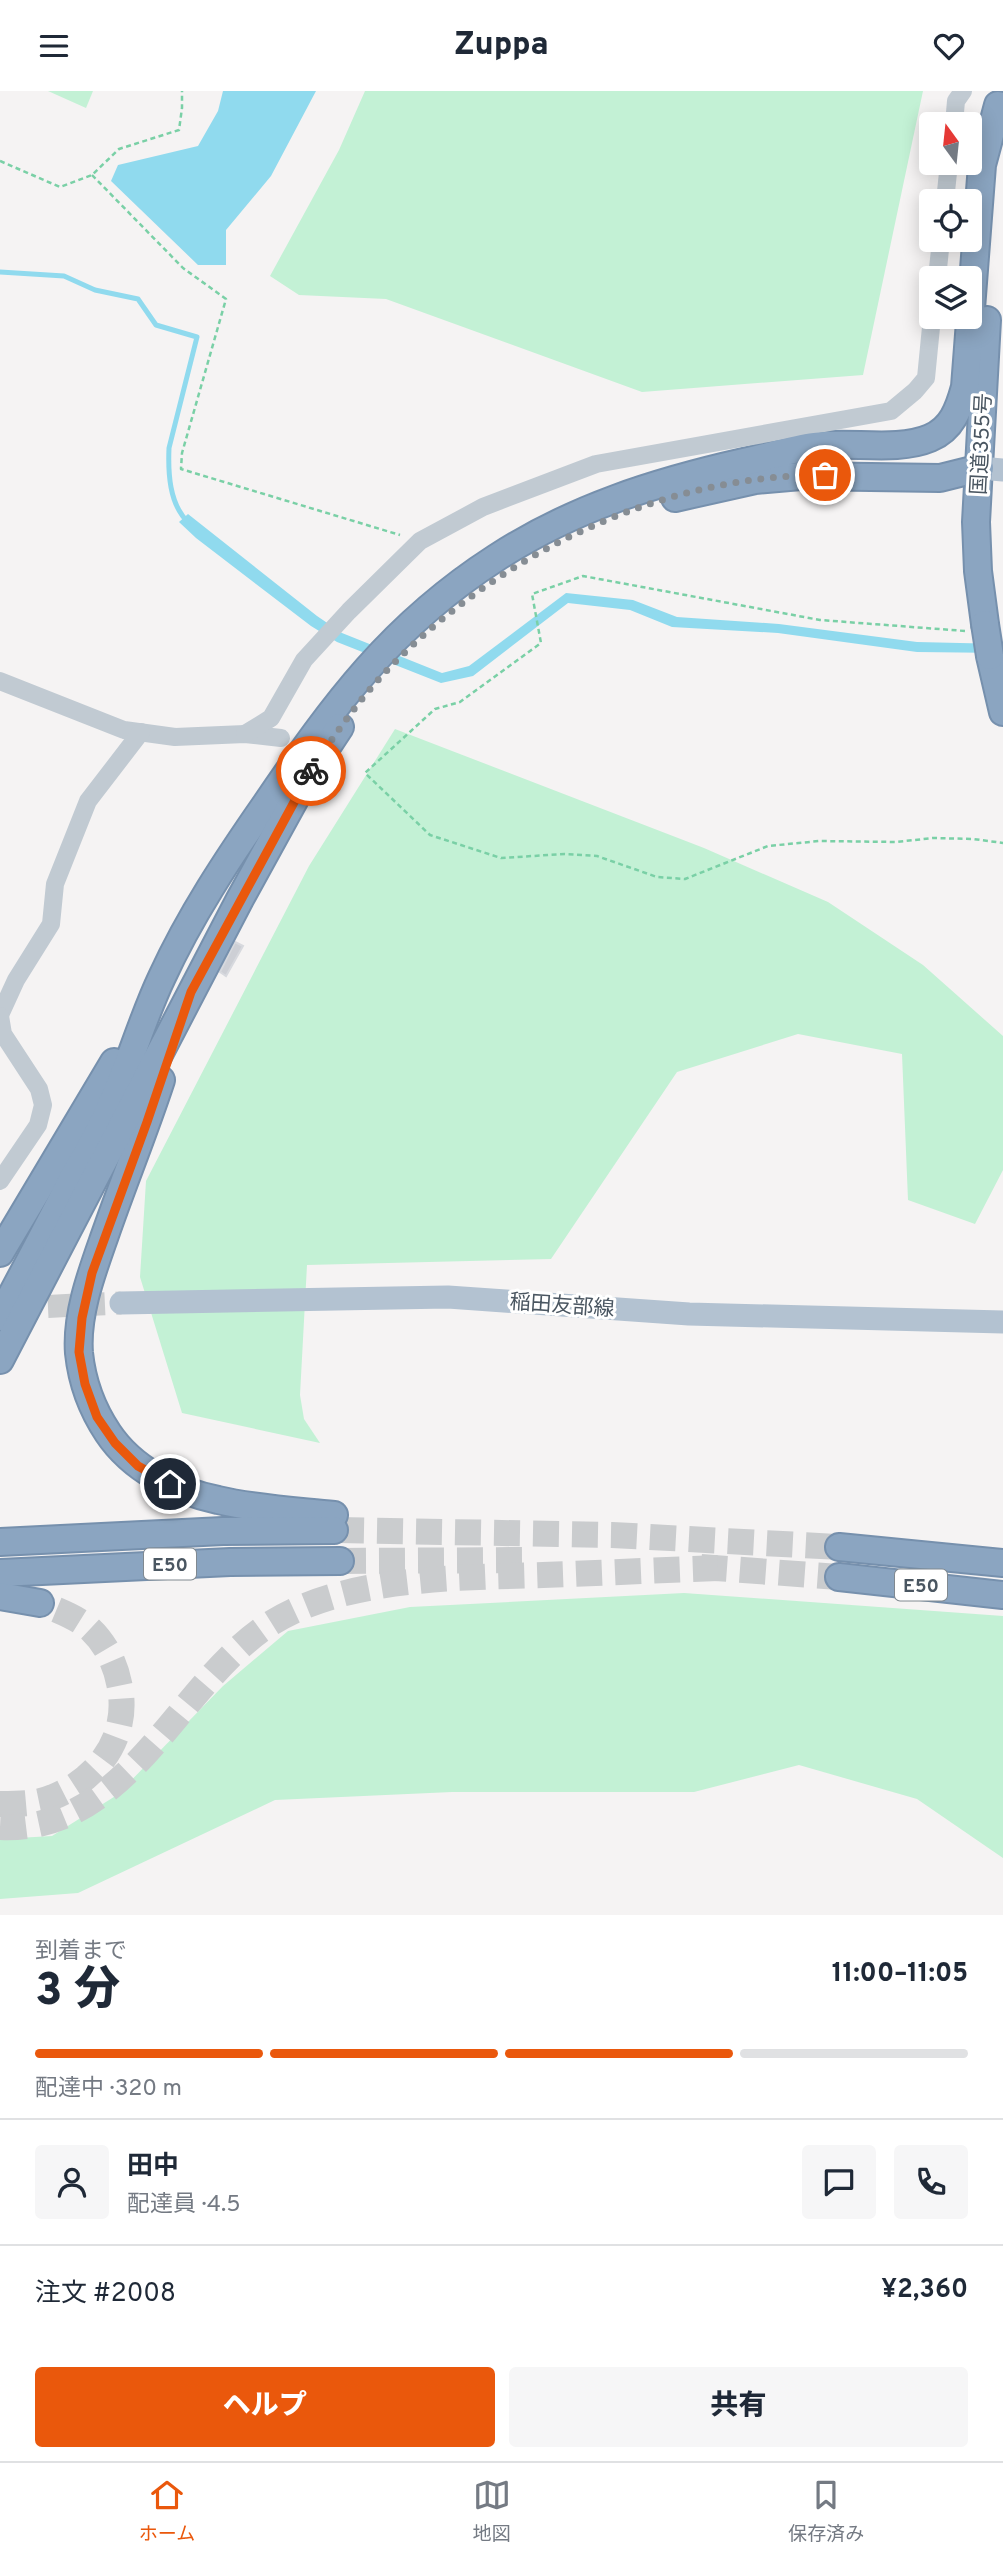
<!DOCTYPE html>
<html lang="ja">
<head>
<meta charset="utf-8">
<style>
  :root { --surface:#fff; --page:#f6f6f7; --text:#1f2937; --muted:#747a83; --line:#e0e1e3; --accent:#ea580c }
  body { margin:0; font-family:Overpass,"Noto Sans JP",sans-serif; background:var(--page); color:var(--text); height:100vh; display:flex; flex-direction:column; font-size:26px; white-space:nowrap }
  * { box-sizing:border-box; margin:0 }
  p { font-size:23px; color:var(--muted) }
  .icon { flex:none; width:38px; height:38px; fill:none; stroke:currentColor; stroke-width:2; stroke-linecap:round; stroke-linejoin:round }
  .map { position:relative; height:1824px; overflow:hidden }
  .side { display:flex; flex-direction:column; background:var(--surface); flex:1 }
  .side>* { flex:none }
  .needle { width:46px; rotate:345deg }
  .fabs { position:absolute; left:919px; top:21px; display:grid; gap:14px }
  .fabs a { display:grid; place-items:center; width:63px; height:63px; border-radius:7px; background:var(--surface); box-shadow:0 4px 18px #0003; font-size:35px }
  .pin { position:absolute; display:grid; place-items:center; width:60px; height:60px; color:#fff; margin:-30px; border:4px solid #fff; border-radius:50%; box-shadow:0 2px 7px #0007 }
  .courier { position:absolute; display:grid; place-items:center; width:70px; height:70px; margin:-35px; border:5px solid #ea580c; border-radius:50%; background:#fff; color:#222; box-shadow:0 2px 9px #0007 }
  .headline em { font-style:normal; font-weight:800 }
  .headline div { display:flex; flex-direction:column-reverse }
  .headline { display:flex; align-items:center; justify-content:space-between; height:119px; padding:0 35px }
  h1 { font-size:46px; font-weight:800; line-height:52px }
  .bar { display:grid; grid-template-columns:repeat(4,1fr); gap:10px 7px; align-content:center; height:84px; padding:0 35px }
  .bar i { height:9px; border-radius:5px; background:var(--line) }
  .bar .active { background:var(--accent) }
  .bar p { grid-column:span 4 }
  .line { display:flex; align-items:center; gap:18px; padding:0 35px; border-top:2px solid var(--line) }
  .line div { flex:1 }
  .round { display:grid; place-items:center; flex:none; width:74px; height:74px; border-radius:7px; background:var(--page) }
  .cta { display:flex; gap:14px; margin-top:auto; padding:14px 35px }
  .cta a { flex:1; height:80px; border-radius:7px; background:var(--accent); color:#fff; font-size:28px; font-weight:800; line-height:80px; text-align:center }
  .cta a+a { background:var(--page); color:var(--text) }
  header { display:flex; justify-content:space-between; align-items:center; height:91px; padding:0 35px; background:var(--surface); font-size:32px; font-weight:800 }
  .menu { display:flex; justify-content:space-around; align-items:center; height:98px; border-top:2px solid var(--line); background:var(--surface); font-size:19px; color:var(--muted) }
  .menu a { display:grid; justify-items:center; gap:4px }
  .menu .active { color:var(--accent) }
  .map>svg:first-child { display:block }
</style>
</head>
<body>
<header><svg class="icon" aria-label="menu" viewBox="0 0 24 24"><path d="M4 6h16M4 12h16M4 18h16"/></svg>Zuppa<svg class="icon" aria-label="heart" viewBox="0 0 24 24"><path d="M12 20l-8-8c-3-5 5-10 8-4 3-6 11-1 8 4z"/></svg></header>
<div class="map">
<svg width="1003" height="1824" viewBox="0 0 1003 1824">
  <rect width="100%" height="100%" fill="#f5f3f3"/>
  <g fill="#c3f1d5">
    <path d="M48 0H93L86 17Z"/>
    <path d="M365 0H923L863 284 642 301 386 208 299 204 270 185 339 59Z"/>
    <path d="M395 638 704 757 828 811 923 874 1003 945V1079L975 1133 908 1109 902 963 798 943 677 981 551 1168 307 1174 300 1304 304 1328 320 1352 182 1322 140 1186 146 1090 309 775Z"/>
    <path d="M684 1502 1003 1525V1767L917 1708 799 1674 694 1701H452L275 1709 78 1802 0 1808V1748L52 1745 117 1704 223 1595 288 1540 410 1516Z"/>
  </g>
  <g fill="#90daee">
    <path d="M223 0H316L271 85 226 139V174H198L111 90 118 74 198 55 218 20Z"/>
    <path d="M188 423 317 525 342 542 442 582 469 575 566 502 633 509 677 526 779 533 917 551 1003 553V562L917 561 778 542 672 536 630 519 568 512 473 585 441 592 337 551 311 535 196 447 179 431Z"/>
  </g>
  <g fill="none" stroke-linecap="round" stroke-linejoin="round">
    <path stroke="#90daee" stroke-width="5" d="M0 181 64 185 95 199 138 208 156 234 197 246 169 357C168 381 169 413 188 431"/>
  </g>
  <path fill="#cdcfd5" stroke="#d7d9de" stroke-width="2" d="M235 851 243 855 226 885 220 881Z"/>
  <g fill="none" stroke-linecap="round" stroke-linejoin="round">
    <path stroke="#caccce" stroke-width="23" stroke-dasharray="23 11" stroke-linecap="butt" d="M14 1217 121 1212"/>
    <g stroke="#caccce" stroke-width="26" stroke-dasharray="26 13" stroke-linecap="butt">
      <path d="M338 1439 612 1444 839 1456"/>
      <path d="M340 1470 529 1469"/>
      <path d="M701 1476 839 1486"/>
      <path d="M0 1713C17 1713 37 1713 53 1706 100 1687 131 1643 119 1592 115 1571 104 1550 88 1536 74 1525 57 1519 40 1512"/>
      <path d="M0 1736C125 1742 174 1602 261 1539 336 1485 454 1487 543 1484 601 1482 659 1479 718 1477"/>
    </g>
    <g stroke="#7690ad" stroke-width="30">
      <g id="highway">
        <path d="M675 407 755 389 801 385 940 387 980 377"/>
        <path d="M985 533 978 480 976 431 987 229"/>
        <path d="M990 565 1003 621"/>
        <path d="M161 989C144 1041 123 1092 105 1144 92 1181 76 1223 79 1262 82 1291 92 1318 108 1342 132 1378 175 1400 218 1409 256 1418 296 1420 334 1424"/>
        <path d="M0 1162 114 971"/>
        <path d="M0 1226C25 1179 50 1132 74 1085 87 1062 101 1039 111 1014 130 973 142 928 162 886 190 825 227 769 266 713 334 613 392 534 496 467 573 417 656 391 744 371 768 366 791 358 815 355 851 350 897 361 930 347 952 338 959 318 965 296L982 74 998 14"/>
        <path d="M0 1269 240 808 307 686 340 636"/>
        <path d="M0 1451 223 1440 334 1439"/>
        <path d="M839 1456 1003 1472"/>
        <path d="M0 1482 230 1471 340 1470"/>
        <path d="M839 1486 1003 1504"/>
        <path d="M0 1505 40 1512"/>
      </g>
    </g>
    <g stroke="#7ad0a6" stroke-width="2.5" stroke-dasharray="5 3.5" stroke-linecap="butt">
      <path d="M0 70 60 96 92 84 119 58 179 39 182 17V0"/>
      <path d="M92 84 183 177 226 208 182 362 181 378 400 444"/>
      <path d="M965 540 820 529 583 485 532 503 541 552 460 611 435 618 365 682 430 744 501 767 565 763 597 765 657 786 685 788 768 755 819 750 896 751 933 747 973 748 1003 752"/>
    </g>
    <g stroke="#c1cad2" stroke-width="18">
      <path d="M954 33 956 10 963 0"/>
      <path d="M945 110 949 72"/>
      <path d="M937 187 941 149"/>
      <path d="M0 590 124 639 175 646 245 643 281 647"/>
      <path d="M245 643 271 627 304 569 349 520 420 450 483 416 596 373 891 320 915 300 926 287 932 226"/>
      <path d="M0 924 16 889 51 833 55 793 88 710 141 641"/>
      <path d="M0 925 3 943 39 998 43 1014 38 1034 0 1090"/>
    </g>
    <g stroke="#b3c2d1" stroke-width="23">
      <path d="M980 377 1003 379"/>
      <path d="M121 1212 448 1206 689 1223 1003 1231"/>
    </g>
    <use href="#highway" stroke="#8ba5c1" stroke-width="26"/>
    <g stroke="#7690ad" stroke-width="30" stroke-linecap="butt">
      <path id="highway-bridge" d="M985 533 990 565"/>
    </g>
    <use href="#highway-bridge" stroke="#8ba5c1" stroke-width="26"/>
  </g>
  <g fill="none" stroke-linecap="round" stroke-linejoin="round">
    <path stroke="#868d94" stroke-width="7" stroke-dasharray="0 12.6" d="M311 680C336 641 363 603 396 570 508 458 665 384 825 384"/>
    <path stroke="#ea580c" stroke-width="9" d="M170 1393 138 1375 115 1352 97 1326 85 1293 79 1261 82 1227 92 1182 147 1031 191 901 311 680"/>
  </g>
  <g text-anchor="middle" stroke-width="6" stroke-linejoin="round" paint-order="stroke">
    <g fill="#fff" stroke="#808990" stroke-width="2">
      <rect x="144" y="1457.5" width="52" height="31" rx="5"/>
      <rect x="895" y="1478.5" width="52" height="31" rx="5"/>
    </g>
    <g font-size="19" font-weight="bold" fill="#4a5661">
      <text x="170" y="1480">E50</text>
      <text x="921" y="1501">E50</text>
    </g>
    <g font-size="21" fill="#4a5661" stroke="#fff">
      <text transform="translate(981 353) rotate(-87)" y="7">国道355号</text>
      <text transform="translate(562 1214) rotate(4)" y="7">稲田友部線</text>
    </g>
  </g>
</svg>
<div class="fabs">
<a><svg class="needle" viewBox="-14 -14 28 28"><path d="M0-13l5 13h-10z" fill="#e53935"/><path d="M0 13l5-13h-10z" fill="#747a83"/></svg></a>
<a><svg class="icon" aria-label="locate" viewBox="0 0 24 24"><circle cx="12" cy="12" r="6"/><path d="M12 2v4M12 18v4M2 12h4M18 12h4"/></svg></a>
<a><svg class="icon" aria-label="layers" viewBox="0 0 24 24"><path d="M12 4l9 5-9 5-9-5zM3 14l9 5 9-5"/></svg></a>
</div>
<div class="pin" style="left:825px;top:384px;background:#ea580c"><svg class="icon" aria-label="bag" viewBox="0 0 24 24"><path d="M5 8h14l-1 12H6zM9 8a3 3 0 0 1 6 0"/></svg></div>
<div class="pin" style="left:170px;top:1393px;background:#1f2937"><svg class="icon" aria-label="home" viewBox="0 0 24 24"><path d="M3 11l9-7 9 7M6 9v11h12V9"/></svg></div>
<div class="courier" style="left:311px;top:680px"><svg class="icon" aria-label="bike" viewBox="0 0 24 24"><circle cx="6" cy="16" r="4"/><circle cx="18" cy="16" r="4"/><path d="M6 16l4-8h5l3 8M10 8l3 8H6M13 5h3"/></svg></div>
</div>
<section class="side">
<div class="headline"><div><h1>3 分</h1><p>到着まで</p></div><em>11:00–11:05</em></div>
<div class="bar"><i class="active"></i><i class="active"></i><i class="active"></i><i></i><p>配達中 · 320 m</p></div>
<div class="line" style="height:126px"><a class="round"><svg class="icon" aria-label="person" viewBox="0 0 24 24"><circle cx="12" cy="8" r="4"/><path d="M4 21q1-7 8-7t8 7"/></svg></a><div><b>田中</b><p>配達員 · 4.5</p></div><a class="round"><svg class="icon" aria-label="chat" viewBox="0 0 24 24"><path d="M4 5h16v11H9l-5 4z"/></svg></a><a class="round"><svg class="icon" aria-label="phone" viewBox="0 0 24 24"><path d="M5 4h4l2 5-3 2q2 4 5 5l2-3 5 2v4C11 20 4 13 5 4z"/></svg></a></div>
<div class="line" style="height:91px"><div>注文 #2008</div><b>¥2,360</b></div>
<div class="cta"><a>ヘルプ</a><a>共有</a></div>
</section>
<nav class="menu">
<a class="active"><svg class="icon" aria-label="home" viewBox="0 0 24 24"><path d="M3 11l9-7 9 7M6 9v11h12V9"/></svg>ホーム</a>
<a><svg class="icon" aria-label="map" viewBox="0 0 24 24"><path d="M3 6l6-2 6 2 6-2v14l-6 2-6-2-6 2zM9 4v14M15 6v14"/></svg>地図</a>
<a><svg class="icon" aria-label="saved" viewBox="0 0 24 24"><path d="M7 4h10v16l-5-4-5 4z"/></svg>保存済み</a>
</nav>
</body>
</html>
